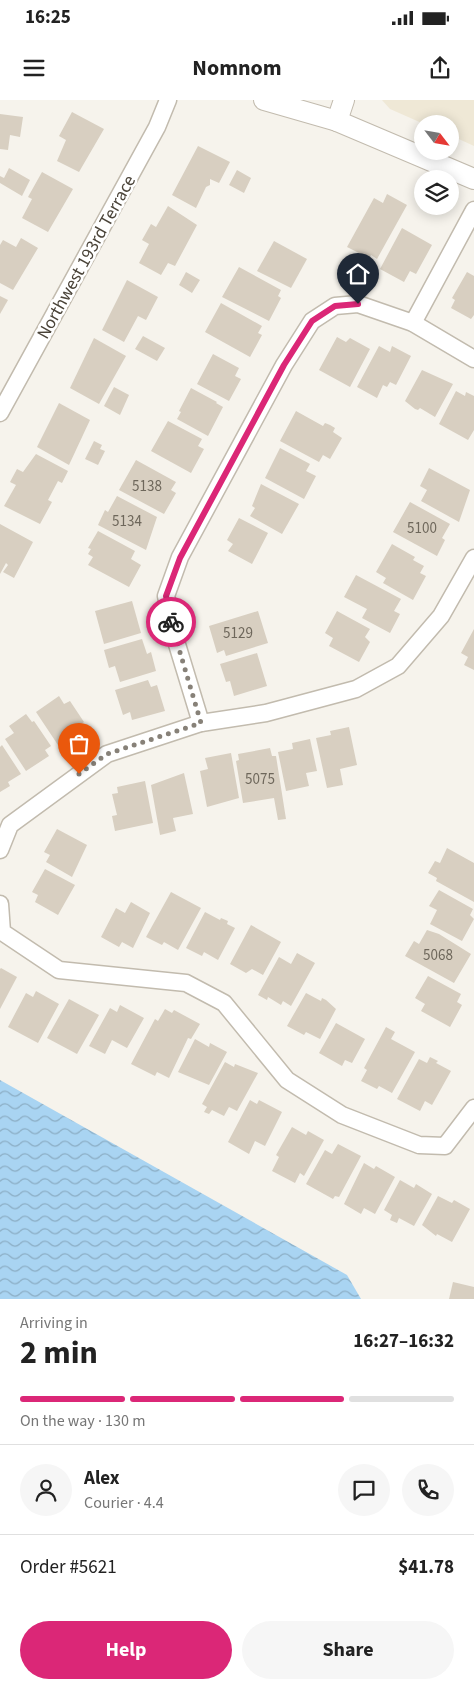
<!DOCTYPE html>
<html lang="en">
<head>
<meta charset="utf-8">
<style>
  :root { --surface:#fff; --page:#f6f6f6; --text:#222; --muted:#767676; --line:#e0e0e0; --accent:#db2777 }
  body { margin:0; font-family:"Source Sans 3",sans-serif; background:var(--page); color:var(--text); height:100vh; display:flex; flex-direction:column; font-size:19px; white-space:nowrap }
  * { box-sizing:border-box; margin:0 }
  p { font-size:16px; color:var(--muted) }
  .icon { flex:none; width:28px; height:28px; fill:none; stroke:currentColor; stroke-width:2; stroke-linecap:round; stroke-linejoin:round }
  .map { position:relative; height:1199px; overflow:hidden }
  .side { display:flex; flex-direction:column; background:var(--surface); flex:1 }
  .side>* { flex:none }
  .needle { width:32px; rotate:121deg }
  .controls { position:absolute; left:414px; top:15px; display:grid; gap:10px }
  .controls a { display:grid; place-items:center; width:45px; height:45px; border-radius:50%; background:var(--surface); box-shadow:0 2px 12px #0003; font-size:25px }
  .pin { position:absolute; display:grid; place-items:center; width:42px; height:42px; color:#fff; margin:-51px -21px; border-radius:50% 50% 50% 0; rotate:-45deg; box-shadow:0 0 5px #0007 }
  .pin .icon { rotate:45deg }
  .courier { position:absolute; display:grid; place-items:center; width:50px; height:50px; margin:-25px; border:4px solid #db2777; border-radius:50%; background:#fff; color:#222; box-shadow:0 1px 6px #0007 }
  .head em { font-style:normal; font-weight:700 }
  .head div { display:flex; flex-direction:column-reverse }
  .head { display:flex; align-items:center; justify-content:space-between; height:85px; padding:0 20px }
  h1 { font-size:32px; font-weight:700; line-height:38px }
  .bar { display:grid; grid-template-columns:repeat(4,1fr); gap:8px 5px; align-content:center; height:60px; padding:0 20px }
  .bar i { height:6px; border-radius:4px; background:var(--line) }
  .bar .on { background:var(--accent) }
  .bar p { grid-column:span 4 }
  .line { display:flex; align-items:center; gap:12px; padding:0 20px; border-top:1px solid var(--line) }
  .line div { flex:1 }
  .round { display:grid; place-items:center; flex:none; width:52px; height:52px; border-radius:26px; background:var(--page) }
  .primary-button { display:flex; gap:10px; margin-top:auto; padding:10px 20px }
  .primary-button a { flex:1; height:58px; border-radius:30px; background:var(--accent); color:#fff; font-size:20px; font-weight:700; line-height:58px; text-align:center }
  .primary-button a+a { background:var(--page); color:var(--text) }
  .status { display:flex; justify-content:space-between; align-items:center; height:35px; padding:0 25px; background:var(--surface); direction:ltr }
  .status svg { height:14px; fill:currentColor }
  header { display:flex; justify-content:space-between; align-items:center; height:65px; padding:0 20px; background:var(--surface); font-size:22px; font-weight:700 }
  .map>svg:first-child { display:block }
</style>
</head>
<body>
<div class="status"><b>16:25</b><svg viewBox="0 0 49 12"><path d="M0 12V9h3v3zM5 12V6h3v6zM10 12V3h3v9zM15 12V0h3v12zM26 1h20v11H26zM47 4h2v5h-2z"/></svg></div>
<header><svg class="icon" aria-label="menu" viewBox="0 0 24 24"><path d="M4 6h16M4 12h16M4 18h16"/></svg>Nomnom<svg class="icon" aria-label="share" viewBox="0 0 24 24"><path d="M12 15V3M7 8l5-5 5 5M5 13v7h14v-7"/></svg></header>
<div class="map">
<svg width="474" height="1199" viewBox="0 0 474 1199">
  <defs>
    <pattern id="water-waves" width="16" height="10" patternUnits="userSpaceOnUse" patternTransform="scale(1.25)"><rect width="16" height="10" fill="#a9d4f2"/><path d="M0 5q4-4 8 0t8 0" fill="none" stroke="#8caec5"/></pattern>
  </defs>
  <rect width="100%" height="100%" fill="#f6f3ec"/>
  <path fill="#efe8d6" d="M382 0H474V46L450 35V24H424L390 9Z"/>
  <path fill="url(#water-waves)" d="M0 980 347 1175 361 1199H0Z"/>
  <g fill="#d8cfc1">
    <path d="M72 12 104 29 79 72 57 61 66 40 59 36Z"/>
    <path d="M0 14 23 17 20 37 10 35 8 50 0 49Z"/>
    <path d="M198 46 230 62 219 83 210 79V85L206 87 196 108 172 95Z"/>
    <path d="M9 68 30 80 22 96 0 83V76L4 78Z"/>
    <path d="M237 70 251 78 244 93 229 85Z"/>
    <path d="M42 72 73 89 48 132 22 118 32 99 28 97Z"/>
    <path d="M387 94 407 105 377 159 371 155 369 158 347 147 374 98 383 103Z"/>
    <path d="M168 106 197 125 175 166 168 163 161 175 139 163 149 144 142 140 151 124 156 127Z"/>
    <path d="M402 128 432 145 416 174 410 171 404 182 380 169Z"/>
    <path d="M21 138 38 148 13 190 0 183V145L3 140 16 147Z"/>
    <path d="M274 141 307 159 291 188 257 171Z"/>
    <path d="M239 167 281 190 278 196 281 198 269 221 222 197Z"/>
    <path d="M186 172 200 180 192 193 179 185Z"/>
    <path d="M467 172 474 176V215L471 219 451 208 455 200 452 198Z"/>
    <path d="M127 180 158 197 146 220 138 216 124 242 102 230Z"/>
    <path d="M0 196 8 200 0 214Z"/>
    <path d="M221 203 262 226 258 233 262 235 250 257 205 232Z"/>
    <path d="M143 236 165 248 157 261 135 249Z"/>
    <path d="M337 237 346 242 350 238 370 249 350 287 319 270Z"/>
    <path d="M94 238 126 256 99 304 70 288Z"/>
    <path d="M379 246 390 252 392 246 411 256 396 285 390 282 387 287 383 285 377 298 357 287Z"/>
    <path d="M213 254 239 268 235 276 241 279 229 301 197 284Z"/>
    <path d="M422 270 453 284 435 317 420 308 418 310 415 309 405 301Z"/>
    <path d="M114 287 129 295 120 315 104 306Z"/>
    <path d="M191 288 217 302 216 303 223 307 208 336 177 319 181 312 179 311Z"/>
    <path d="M456 291 465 296 466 292 474 296V330L468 340 439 324Z"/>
    <path d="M59 303 90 320 69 365 37 347Z"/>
    <path d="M296 311 323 326 325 323 330 325 335 328 333 332 342 338 330 359 323 355 319 362 280 341Z"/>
    <path d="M168 321 202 339 198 346 204 349 191 373 151 351Z"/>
    <path d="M94 341 102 345 100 349 105 351 98 365 85 359Z"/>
    <path d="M280 348 310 364 306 371 316 376 304 399 265 378Z"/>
    <path d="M36 354 68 371 62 383 58 381 48 400 52 402 40 424 4 406 16 385 10 382 17 369 23 372Z"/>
    <path d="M136 360 176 382 171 390 176 393 164 414 119 390Z"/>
    <path d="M429 368 470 390 459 422 421 401 427 390 420 386Z"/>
    <path d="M261 384 299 404 282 434 250 416 255 408 252 406Z"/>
    <path d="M117 396 157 417 146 450 98 425 105 410 108 412Z"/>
    <path d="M410 402 450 424 442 438 445 440 437 456 393 432Z"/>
    <path d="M239 418 268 433 252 464 228 451 233 444 227 440Z"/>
    <path d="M0 424 33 442 14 478 3 472 8 465 6 463 0 474Z"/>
    <path d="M98 431 135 451 131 459 141 465 129 487 88 465 93 457 88 454 91 449 88 448Z"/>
    <path d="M392 444 415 457 413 460 424 466 420 473 426 476 413 500 383 483 386 478 376 472Z"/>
    <path d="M356 475 401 499 394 511 400 514 390 533 362 518 367 509 344 497Z"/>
    <path d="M132 501 141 533 104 544 95 511Z"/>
    <path d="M258 511 268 543 226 556 224 550 217 553 209 526Z"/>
    <path d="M337 511 370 529 365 537 370 542 359 562 329 546 333 538 325 533Z"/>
    <path d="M474 529V570L464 565 468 557 461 553Z"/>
    <path d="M142 539 147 554 151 552 156 571 120 582 115 566 109 568 104 550Z"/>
    <path d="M257 553 267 586 234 596 230 581 226 582 220 564Z"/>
    <path d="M148 580 151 587 157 585 165 611 132 620 130 612 123 615 115 590Z"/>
    <path d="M59 596 64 604 70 601 84 622 78 626 83 633 60 648 36 612Z"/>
    <path d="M26 614 32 622 34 621 51 646 45 650 49 656 26 671 5 639 14 633 9 626Z"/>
    <path d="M349 627 357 665 340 669 343 685 327 688 316 638 331 635 330 631Z"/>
    <path d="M310 639 317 671 306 673 309 686 286 691 278 652 293 649 292 643Z"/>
    <path d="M2 645 21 674 8 682 10 686 0 692V647Z"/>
    <path d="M270 648 272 656H276L286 719 278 720 274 698 243 703 236 661 239 660 238 654Z"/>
    <path d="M231 653 239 698 207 707 200 671 208 669 205 658Z"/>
    <path d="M184 673 193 714 173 718 176 731 160 735 151 685Z"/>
    <path d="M145 681 153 723 115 731 112 716 117 715 112 694 118 693 117 687Z"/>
    <path d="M57 729 87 745 72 777 46 762 50 755 44 752Z"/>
    <path d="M447 748 474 763V802L436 781 437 778 428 773 435 761 440 763Z"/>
    <path d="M45 769 75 785 58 815 35 802 38 795 32 792Z"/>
    <path d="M439 790 473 809 470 815 474 819 462 841 430 824 437 810 429 806Z"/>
    <path d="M171 792 201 808 178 850 164 842 162 845 146 837Z"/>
    <path d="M131 802 150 813 133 848 122 842 119 847 101 837 116 808 125 813Z"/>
    <path d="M205 812 220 820 221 818 228 821 227 824 235 828 218 860 204 852 202 856 186 848Z"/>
    <path d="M251 825 281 842 263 875 252 869 246 873 230 864Z"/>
    <path d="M427 830 439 834 471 854 454 883 405 856 414 841 419 844Z"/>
    <path d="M297 853 315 863 291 906 283 901 281 905 268 897 267 900 258 895 279 857 291 864Z"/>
    <path d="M1 868 17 877 0 909V869Z"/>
    <path d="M428 876 461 894 457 902 462 905 450 927 421 911 425 904 415 898Z"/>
    <path d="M36 891 59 904 38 943 8 927 26 893 33 897Z"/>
    <path d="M306 893 321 901 322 898 326 900 336 909 320 939 306 932 304 935 287 926Z"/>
    <path d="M69 899 99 915 77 954 47 938Z"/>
    <path d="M120 905 144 918 127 948 112 940 105 954 89 946 110 908 117 912Z"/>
    <path d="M165 909 172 913 174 910 200 924 191 939 188 938 169 978 157 972 155 976 131 964 155 919 158 921Z"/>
    <path d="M336 923 365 939 352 963 345 960 342 966 319 953Z"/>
    <path d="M386 927 395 932 391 939 415 952 392 993 379 986 377 989 361 981 367 970 364 968Z"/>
    <path d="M195 939 209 947 210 943 227 952 209 985 178 972Z"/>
    <path d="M430 957 438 961 436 963 451 971 432 1005 425 1001 420 1011 397 999 419 959 427 963Z"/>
    <path d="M225 962 234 967 235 964 258 973 237 1011 229 1007 224 1016 212 1010 209 1014 204 1012 207 1007 202 1004Z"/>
    <path d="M250 1000 257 1004 259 1000 282 1012 265 1046 255 1041 249 1054 228 1042Z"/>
    <path d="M292 1027 306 1035 308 1031 324 1040 304 1076 300 1073 295 1083 272 1071 279 1057 276 1055Z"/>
    <path d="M338 1044 361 1056 339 1097 335 1096 333 1099 306 1084 325 1050 332 1054Z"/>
    <path d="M364 1063 374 1069 376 1066 395 1077 375 1114 364 1108 361 1114 344 1104Z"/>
    <path d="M400 1080 414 1088 416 1084 432 1094 414 1126 399 1118 397 1123 390 1120 392 1115 384 1110Z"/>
    <path d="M438 1096 452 1103 454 1100 470 1109 452 1142 437 1134 436 1136 422 1125Z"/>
    <path d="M453 1182 474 1187V1199H449Z"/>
  </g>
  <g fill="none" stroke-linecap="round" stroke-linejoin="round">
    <g stroke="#c2bbae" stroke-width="19">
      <g id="minor">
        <path d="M413 223 474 110"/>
        <path d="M0 313 157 27 168 0"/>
        <path d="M201 623 176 541 166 496 180 457 284 265 312 221 335 206 358 204 413 223 474 259"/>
        <path d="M0 750 10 725 107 654 201 623 266 613 356 589 398 566 441 516 474 458"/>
        <path d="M0 804 2 832 59 870 186 883 224 903 287 980 342 1015 419 1045 445 1046 474 1008"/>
      </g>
    </g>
    <g stroke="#c2bbae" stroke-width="22">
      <g id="tertiary">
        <path d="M264 0 337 21 474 79"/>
        <path d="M337 21 344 0"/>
      </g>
    </g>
    <use href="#minor" stroke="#fff" stroke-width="16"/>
    <use href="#tertiary" stroke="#fff" stroke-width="20"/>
  </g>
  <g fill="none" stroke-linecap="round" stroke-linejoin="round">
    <path stroke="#878178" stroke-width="5" stroke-dasharray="0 9" d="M79 674 107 654 201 623 171 522"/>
    <path stroke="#db2777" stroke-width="6" d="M171 522 166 496 180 458 284 265 312 221 335 206 358 204"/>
  </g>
  <g text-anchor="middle" stroke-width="5" stroke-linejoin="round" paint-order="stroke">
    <g font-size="15" fill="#6e675b">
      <text x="147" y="391">5138</text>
      <text x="127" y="426">5134</text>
      <text x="422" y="433">5100</text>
      <text x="238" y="538">5129</text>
      <text x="260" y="684">5075</text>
      <text x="438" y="860">5068</text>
    </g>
    <g font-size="18" fill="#4b4439" stroke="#fff">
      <text transform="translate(86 157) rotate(-61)" y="6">Northwest 193rd Terrace</text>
    </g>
  </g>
</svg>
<div class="controls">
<a><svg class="needle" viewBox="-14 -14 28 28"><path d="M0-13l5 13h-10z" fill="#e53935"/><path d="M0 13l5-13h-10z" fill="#767676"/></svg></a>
<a><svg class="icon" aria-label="layers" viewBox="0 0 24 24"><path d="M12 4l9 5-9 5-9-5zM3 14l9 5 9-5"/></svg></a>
</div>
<div class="pin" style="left:79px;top:674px;background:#ea580c"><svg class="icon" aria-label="bag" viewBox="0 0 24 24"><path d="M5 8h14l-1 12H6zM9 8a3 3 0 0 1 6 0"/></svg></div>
<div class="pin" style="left:358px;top:204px;background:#1f2937"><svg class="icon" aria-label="home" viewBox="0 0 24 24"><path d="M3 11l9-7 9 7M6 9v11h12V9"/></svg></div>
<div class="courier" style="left:171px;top:522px"><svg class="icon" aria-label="bike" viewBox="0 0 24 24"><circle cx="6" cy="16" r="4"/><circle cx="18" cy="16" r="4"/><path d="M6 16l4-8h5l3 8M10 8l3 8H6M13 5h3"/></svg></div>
</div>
<section class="side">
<div class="head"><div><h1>2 min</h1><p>Arriving in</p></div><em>16:27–16:32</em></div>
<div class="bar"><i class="on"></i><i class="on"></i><i class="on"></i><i></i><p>On the way · 130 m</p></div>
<div class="line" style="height:90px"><a class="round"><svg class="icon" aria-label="person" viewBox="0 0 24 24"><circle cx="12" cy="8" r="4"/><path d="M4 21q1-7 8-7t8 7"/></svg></a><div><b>Alex</b><p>Courier · 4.4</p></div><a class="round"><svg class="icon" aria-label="chat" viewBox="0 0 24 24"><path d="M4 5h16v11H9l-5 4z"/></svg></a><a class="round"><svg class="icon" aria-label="phone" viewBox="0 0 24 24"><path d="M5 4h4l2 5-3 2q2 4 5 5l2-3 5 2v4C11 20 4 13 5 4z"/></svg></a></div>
<div class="line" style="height:65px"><div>Order #5621</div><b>$41.78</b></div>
<div class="primary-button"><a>Help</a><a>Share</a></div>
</section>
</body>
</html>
